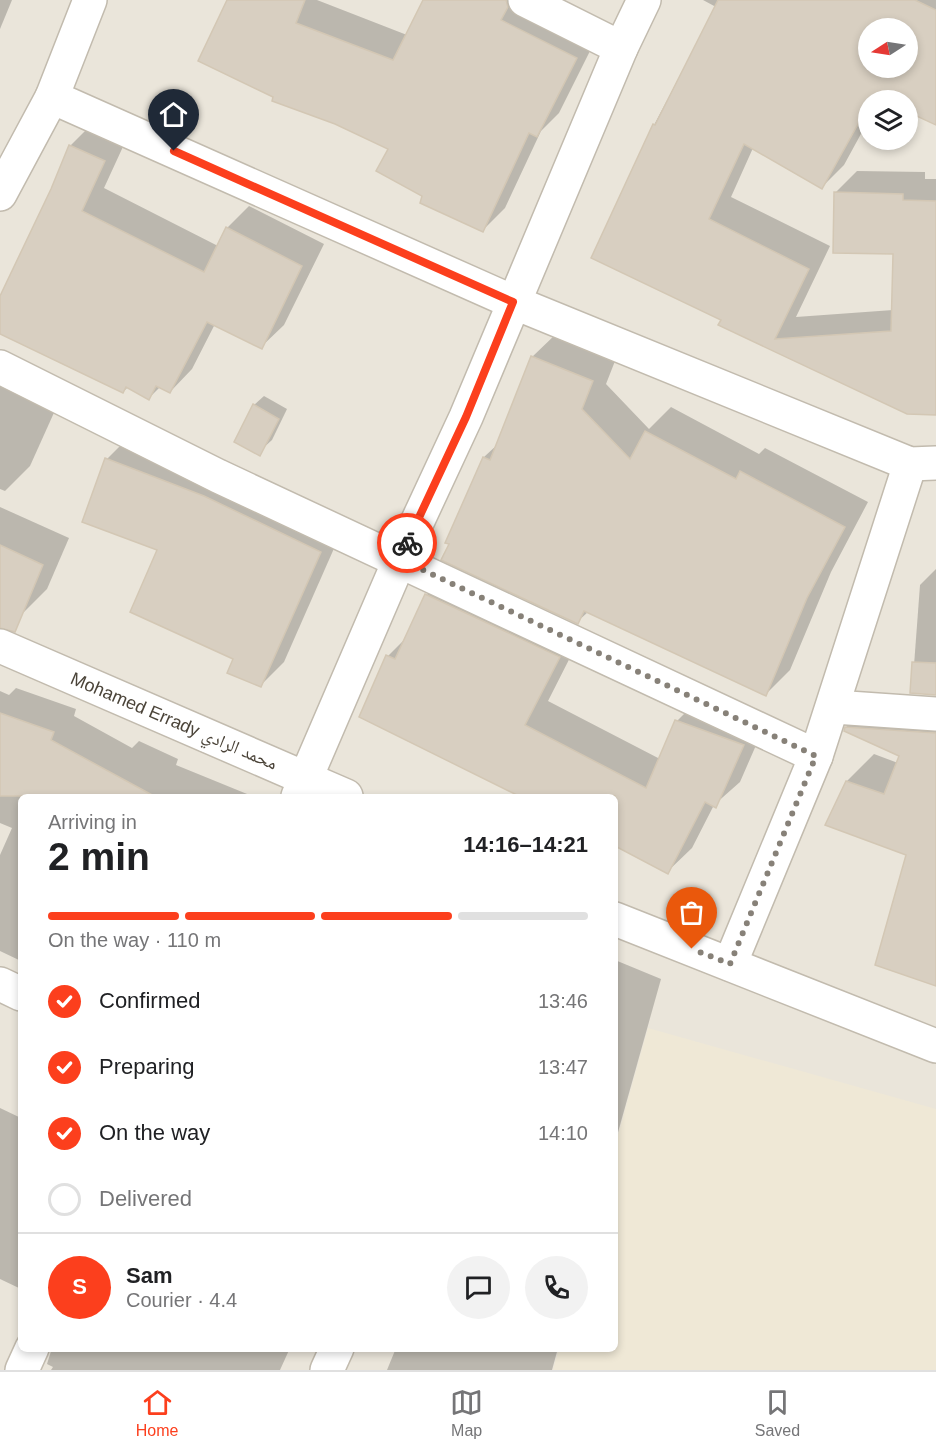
<!DOCTYPE html>
<html lang="en">
<head>
<meta charset="utf-8">
<style>
  :root { --surface:#fff; --page:#f2f2f2; --text:#202124; --muted:#757577; --line:#e0e0e0; --accent:#fc3f1d }
  body { margin:0; font-family:Arial,"Noto Naskh Arabic",sans-serif; background:var(--page); color:var(--text); height:100vh; display:flex; flex-direction:column; font-size:22px; white-space:nowrap }
  * { box-sizing:border-box; margin:0 }
  p { font-size:20px; color:var(--muted) }
  .icon { flex:none; width:33px; height:33px; fill:none; stroke:currentColor; stroke-width:2; stroke-linecap:round; stroke-linejoin:round }
  .map { position:relative; flex:1; overflow:hidden }
  .details { position:absolute; left:18px; top:794px; width:600px; height:558px; display:flex; flex-direction:column; background:var(--surface); border-radius:9px; box-shadow:0 3px 9px #0003 }
  .details>* { flex:none }
  .needle { width:39px; rotate:258deg }
  .controls { position:absolute; left:858px; top:18px; display:grid; gap:12px }
  .controls a { display:grid; place-items:center; width:60px; height:60px; border-radius:50%; background:var(--surface); box-shadow:0 3px 9px #0003; font-size:30px }
  .pin { position:absolute; display:grid; place-items:center; width:51px; height:51px; color:#fff; margin:-62px -26px; border-radius:50% 50% 50% 0; rotate:-45deg; box-shadow:0 0 6px #0007 }
  .pin .icon { rotate:45deg }
  .courier { position:absolute; display:grid; place-items:center; width:60px; height:60px; margin:-30px; border:4px solid #fc3f1d; border-radius:50%; background:#fff; color:#222; box-shadow:0 2px 8px #0007 }
  .overview em { font-style:normal; font-weight:800 }
  .overview div { display:flex; flex-direction:column-reverse }
  .overview { display:flex; align-items:center; justify-content:space-between; height:102px; padding:0 30px }
  h1 { font-size:39px; font-weight:800; line-height:45px }
  .bar { display:grid; grid-template-columns:repeat(4,1fr); gap:9px 6px; align-content:center; height:72px; padding:0 30px }
  .bar i { height:8px; border-radius:4px; background:var(--line) }
  .bar .current { background:var(--accent) }
  .bar p { grid-column:span 4 }
  .line { display:flex; align-items:center; gap:15px; padding:0 30px; border-top:2px solid var(--line) }
  .line div { flex:1 }
  .round { display:grid; place-items:center; flex:none; width:63px; height:63px; border-radius:32px; background:var(--page) }
  ol { padding:0 30px; list-style:none }
  li { display:flex; align-items:center; gap:18px; height:66px }
  li p { margin-inline-start:auto }
  li .icon { padding:6px; border-radius:50%; background:var(--accent); color:#fff; stroke-width:4 }
  li:last-child { color:var(--muted) }
  li i { width:33px; height:33px; border:3px solid var(--line); border-radius:50% }
  .tab-bar { display:flex; justify-content:space-around; align-items:center; height:84px; border-top:2px solid var(--line); background:var(--surface); font-size:16px; color:var(--muted) }
  .tab-bar a { display:grid; justify-items:center; gap:3px }
  .tab-bar .current { color:var(--accent) }
  .map>svg:first-child { display:block }
</style>
</head>
<body>
<div class="map">
<svg width="936" height="1370" viewBox="0 0 936 1370">
  <rect width="100%" height="100%" fill="#f6f3ec"/>
  <path fill="#eae5da" fill-rule="evenodd" d="M0 0H936V1370H0ZM868 28H908V68H868ZM868 100H908V140H868ZM21 796H615V1348H21Z"/>
  <path fill="#efe8d6" d="M648 1028 936 1109V1370H553L559 1349 615 1348V1146Z"/>
  <g fill="#0003" fill-rule="evenodd">
    <path d="M0 0H12L0 29Z"/>
    <path d="M228 0H317L407 35 425 0H528L598 35 559 113 541 131 505 208 483 230 424 196 390 148 275 96Z"/>
    <path d="M703 0H936V124L908 111V100H868V121L844 165 822 187 753 148 731 197 830 246 796 317 893 310 894 253 835 193 857 171 925 172V179H936V413L723 319 654 125 716 7ZM868 28H908V68H868Z"/>
    <path d="M93 123 127 138 104 188 218 246 227 228 249 206 324 244 284 325 261 347 215 324 192 369 170 392 160 387 149 398 128 387 123 392 0 332V297L53 189 70 146Z"/>
    <path d="M557 333 617 356 606 384 649 429 671 407 759 454 765 448 868 502 831 572 790 670 766 694 588 612 577 622 447 542 484 457 498 444 532 357Z"/>
    <path d="M5 382 57 406 30 466 5 491 0 489V387Z"/>
    <path d="M264 396 287 409 272 440 262 449 254 405Z"/>
    <path d="M130 436 343 528 284 662 261 685 235 658 159 549 107 459Z"/>
    <path d="M0 507 69 538 47 589 21 615 0 607Z"/>
    <path d="M936 569V694L912 692 920 585Z"/>
    <path d="M451 570 583 632 548 701 660 759 677 721 701 697 767 720 740 782 714 805 692 848 667 872 615 845V796H522L410 739 388 656 407 637 427 595Z"/>
    <path d="M16 688 76 709 74 716 132 748 139 741 178 759 176 765 252 796H21V961L0 951V855L12 828 0 823V691L9 695Z"/>
    <path d="M874 700 936 704V985L908 854 847 781 874 754 898 763 901 756 846 727Z"/>
    <path d="M615 960 661 979 615 1143Z"/>
    <path d="M0 1108 21 1118V1289L0 1279Z"/>
    <path d="M52 1348H290L280 1370H51L53 1367 47 1364Z"/>
    <path d="M396 1348H558L552 1370H387Z"/>
  </g>
  <g fill="#d8cfc1" stroke="#d3c7b4" stroke-width="1.5" fill-rule="evenodd">
    <path d="M227 0H305L296 23 393 60 423 0H506L508 7 501 20 577 58 537 137 529 133 483 232 420 203 422 196 376 171 388 149 335 124 272 101 273 97 198 61Z"/>
    <path d="M718 0H915L936 10V125L908 112V100H882L874 97 868 100V106L822 189 744 144 709 219 809 269 775 339 891 331 893 254 833 253 834 192 903 194V200L936 201V415L907 414 718 325 721 320 591 258 653 124 655 125ZM868 28H908V68H868Z"/>
    <path d="M69 145 105 161 82 211 204 272 226 227 302 266 262 349 207 322 170 393 156 386 149 400 126 387 123 393 0 334V296L51 189Z"/>
    <path d="M531 356 593 381 582 409 630 459 645 431 736 479 740 471 845 527 807 598 766 696 584 611 578 624 441 560 449 544 445 543 483 457 490 460Z"/>
    <path d="M253 404 279 419 260 456 234 442Z"/>
    <path d="M105 458 204 496 321 552 261 687 227 673 233 659 130 612 157 550 82 522Z"/>
    <path d="M0 545 43 565 15 632 0 628Z"/>
    <path d="M425 594 560 657 525 725 646 788 675 720 744 745 716 808 705 802 668 874 615 846V796H519L359 717 386 655 395 659Z"/>
    <path d="M912 662 936 663V695L910 693Z"/>
    <path d="M0 713 54 732 51 740 154 796H0Z"/>
    <path d="M845 727 936 733V986L875 965 906 855 825 825 846 781 884 794 899 756 844 731Z"/>
  </g>
  <g fill="none" stroke-linecap="round" stroke-linejoin="round">
    <g stroke="#c2bbae" stroke-width="36">
      <g id="minor">
        <path d="M525 0 621 48"/>
        <path d="M52 97 513 302 910 464 936 463"/>
        <path d="M0 194 52 97 90 0"/>
        <path d="M0 367 218 476 816 756"/>
        <path d="M0 646 346 796"/>
        <path d="M834 707 936 714"/>
        <path d="M298 796 400 559 466 417 621 48 644 0"/>
        <path d="M615 919 936 1046"/>
        <path d="M730 964 816 756 910 464"/>
        <path d="M0 984 21 994"/>
        <path d="M22 1370 32 1348"/>
        <path d="M327 1370 337 1348"/>
      </g>
    </g>
    <use href="#minor" stroke="#fff" stroke-width="33"/>
  </g>
  <g fill="none" stroke-linecap="round" stroke-linejoin="round">
    <path stroke="#878178" stroke-width="6" stroke-dasharray="0 10.8" d="M407 543 400 559 816 756 730 964 692 949"/>
    <path stroke="#fc3f1d" stroke-width="8" d="M174 151 513 302 466 417 407 543"/>
  </g>
  <g text-anchor="middle" stroke-width="6" stroke-linejoin="round" paint-order="stroke">
    <g font-size="18" fill="#4b4439" stroke="#fff">
      <text transform="translate(174 721) rotate(23)" y="6">Mohamed Errady محمد الرادي</text>
    </g>
  </g>
</svg>
<div class="controls">
<a><svg class="needle" viewBox="-14 -14 28 28"><path d="M0-13l5 13h-10z" fill="#e53935"/><path d="M0 13l5-13h-10z" fill="#757577"/></svg></a>
<a><svg class="icon" aria-label="layers" viewBox="0 0 24 24"><path d="M12 4l9 5-9 5-9-5zM3 14l9 5 9-5"/></svg></a>
</div>
<div class="pin" style="left:692px;top:949px;background:#ea580c"><svg class="icon" aria-label="bag" viewBox="0 0 24 24"><path d="M5 8h14l-1 12H6zM9 8a3 3 0 0 1 6 0"/></svg></div>
<div class="pin" style="left:174px;top:151px;background:#1f2937"><svg class="icon" aria-label="home" viewBox="0 0 24 24"><path d="M3 11l9-7 9 7M6 9v11h12V9"/></svg></div>
<div class="courier" style="left:407px;top:543px"><svg class="icon" aria-label="bike" viewBox="0 0 24 24"><circle cx="6" cy="16" r="4"/><circle cx="18" cy="16" r="4"/><path d="M6 16l4-8h5l3 8M10 8l3 8H6M13 5h3"/></svg></div>
<section class="details">
<div class="overview"><div><h1>2 min</h1><p>Arriving in</p></div><em>14:16–14:21</em></div>
<div class="bar"><i class="current"></i><i class="current"></i><i class="current"></i><i></i><p>On the way · 110 m</p></div>
<ol>
<li><svg class="icon" aria-label="check" viewBox="0 0 24 24"><path d="M5 12l5 5 9-10"/></svg>Confirmed<p>13:46</p></li>
<li><svg class="icon" aria-label="check" viewBox="0 0 24 24"><path d="M5 12l5 5 9-10"/></svg>Preparing<p>13:47</p></li>
<li><svg class="icon" aria-label="check" viewBox="0 0 24 24"><path d="M5 12l5 5 9-10"/></svg>On the way<p>14:10</p></li>
<li><i></i>Delivered</li>
</ol>
<div class="line" style="height:108px"><b class="round" style="background:var(--accent);color:#fff">S</b><div><b>Sam</b><p>Courier · 4.4</p></div><a class="round"><svg class="icon" aria-label="chat" viewBox="0 0 24 24"><path d="M4 5h16v11H9l-5 4z"/></svg></a><a class="round"><svg class="icon" aria-label="phone" viewBox="0 0 24 24"><path d="M5 4h4l2 5-3 2q2 4 5 5l2-3 5 2v4C11 20 4 13 5 4z"/></svg></a></div>
</section>
</div>
<nav class="tab-bar">
<a class="current"><svg class="icon" aria-label="home" viewBox="0 0 24 24"><path d="M3 11l9-7 9 7M6 9v11h12V9"/></svg>Home</a>
<a><svg class="icon" aria-label="map" viewBox="0 0 24 24"><path d="M3 6l6-2 6 2 6-2v14l-6 2-6-2-6 2zM9 4v14M15 6v14"/></svg>Map</a>
<a><svg class="icon" aria-label="saved" viewBox="0 0 24 24"><path d="M7 4h10v16l-5-4-5 4z"/></svg>Saved</a>
</nav>
</body>
</html>
